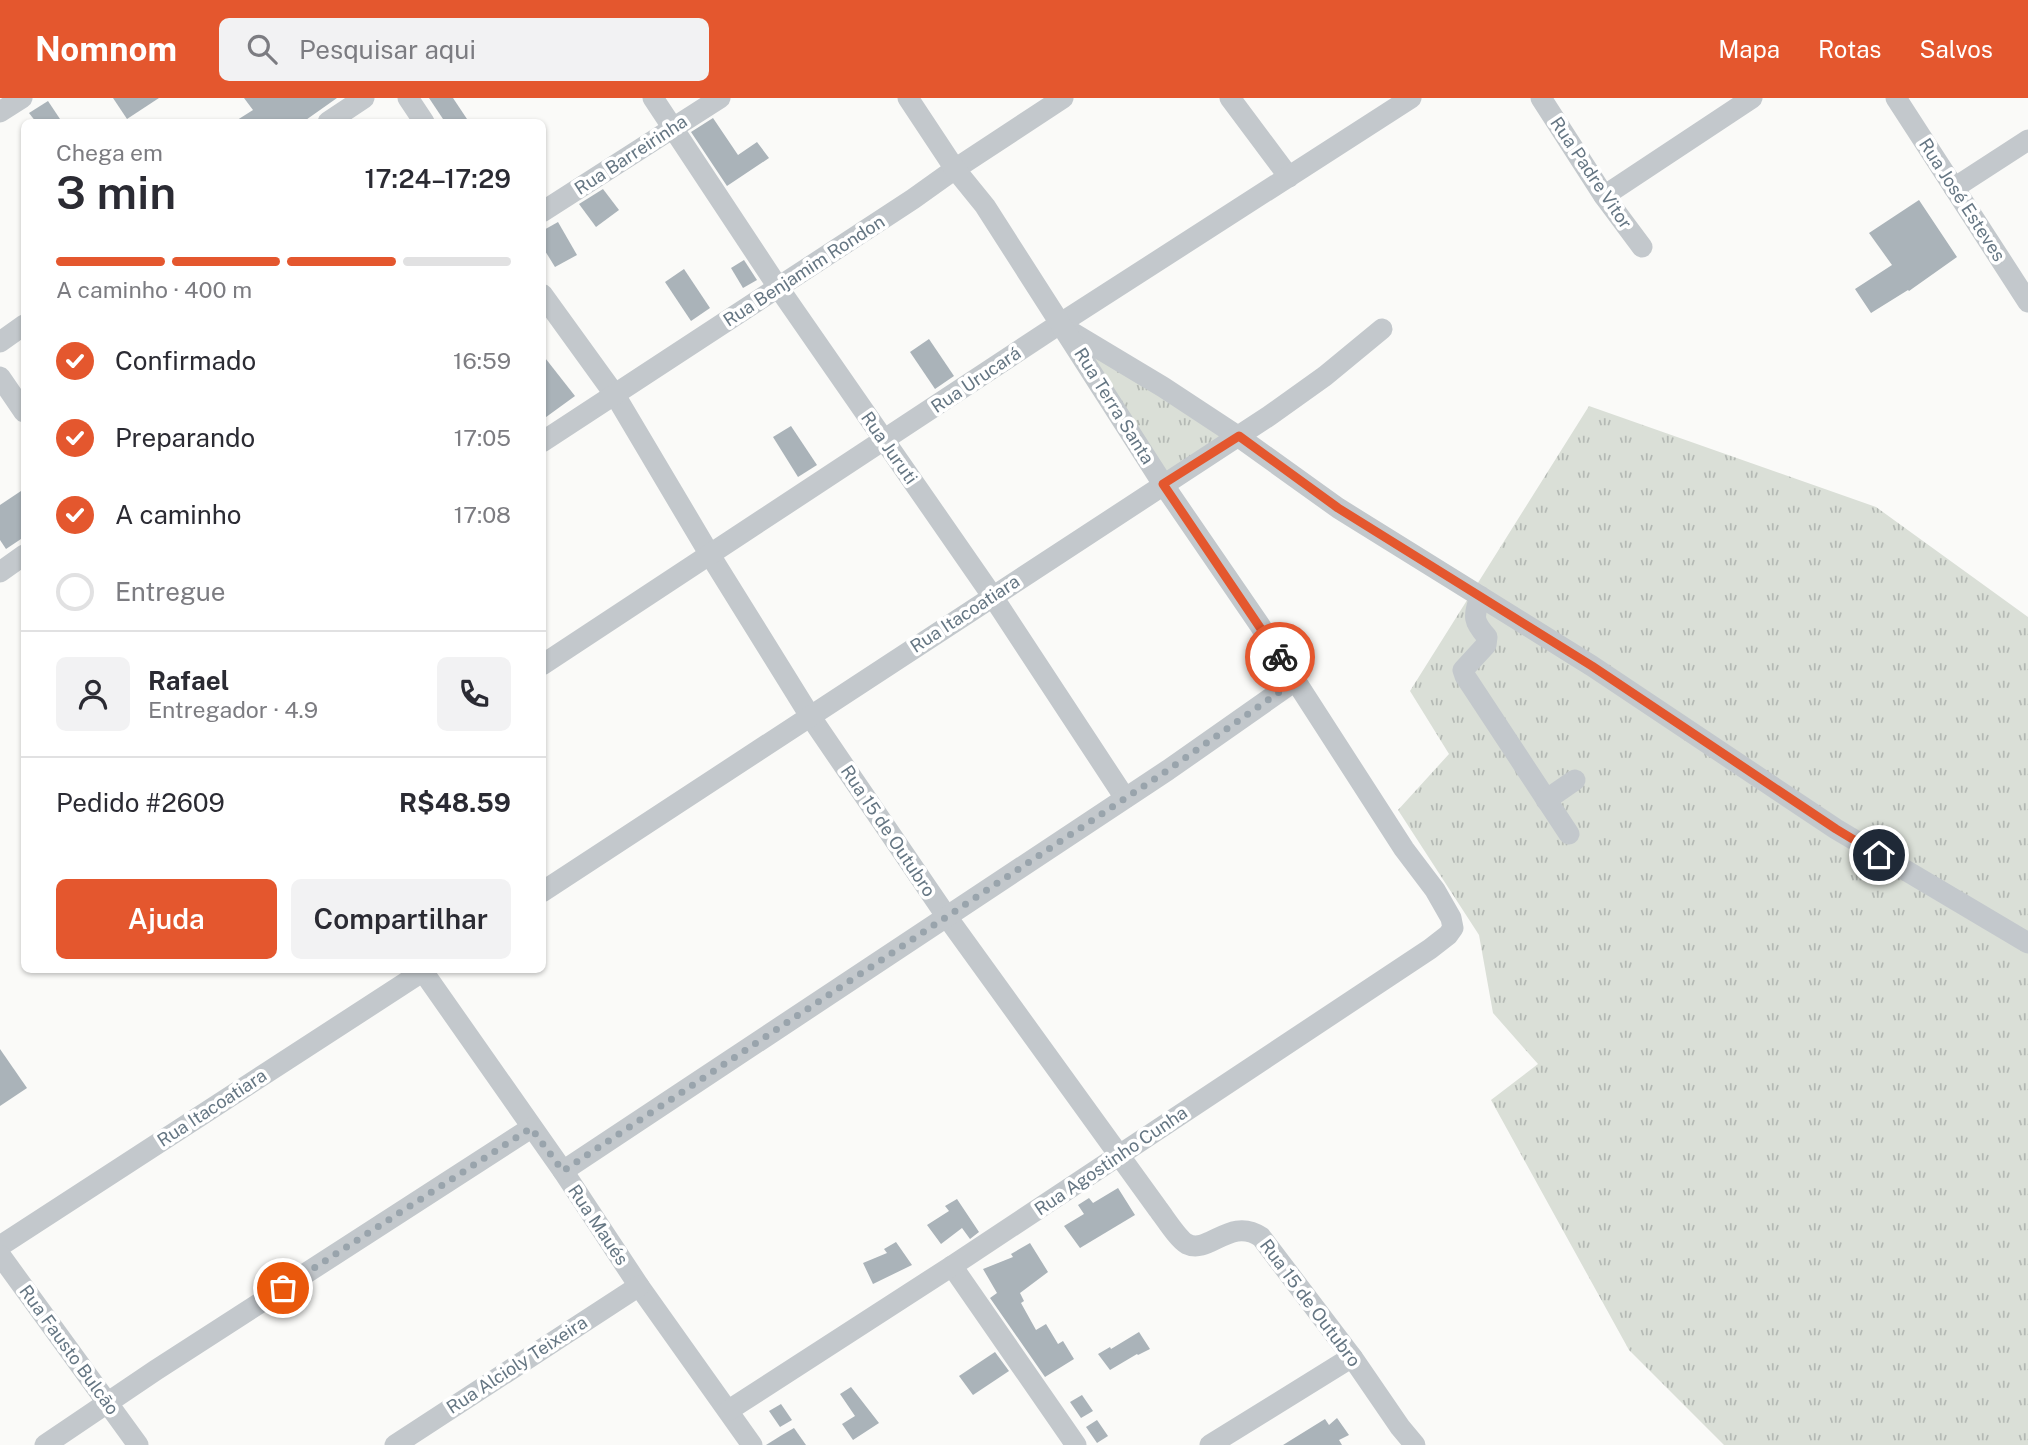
<!DOCTYPE html>
<html lang="pt">
<head>
<meta charset="utf-8">
<style>
  :root { --surface:#fff; --page:#f2f2f3; --text:#2b2b33; --muted:#7c7c81; --line:#e1e1e2; --accent:#e4572e }
  body { margin:0; font-family:"Public Sans",sans-serif; background:var(--page); color:var(--text); height:100vh; display:flex; flex-direction:column; font-size:26px; white-space:nowrap }
  * { box-sizing:border-box; margin:0 }
  p { font-size:23px; color:var(--muted) }
  .icon { flex:none; width:38px; height:38px; fill:none; stroke:currentColor; stroke-width:2; stroke-linecap:round; stroke-linejoin:round }
  .map { position:relative; flex:1; overflow:hidden }
  .panel { position:absolute; left:21px; top:21px; width:525px; height:854px; display:flex; flex-direction:column; background:var(--surface); border-radius:10px; box-shadow:0 2px 5px #0004 }
  .panel>* { flex:none }
  .pin { position:absolute; display:grid; place-items:center; width:60px; height:60px; color:#fff; margin:-30px; border:4px solid #fff; border-radius:50%; box-shadow:0 2px 7px #0007 }
  .courier { position:absolute; display:grid; place-items:center; width:70px; height:70px; margin:-35px; border:5px solid #e4572e; border-radius:50%; background:#fff; color:#222; box-shadow:0 2px 9px #0007 }
  .overview em { font-style:normal; font-weight:600 }
  .overview div { display:flex; flex-direction:column-reverse }
  .overview { display:flex; align-items:center; justify-content:space-between; height:119px; padding:0 35px }
  h1 { font-size:46px; font-weight:600; line-height:52px }
  .bar { display:grid; grid-template-columns:repeat(4,1fr); gap:10px 7px; align-content:center; height:84px; padding:0 35px }
  .bar i { height:9px; border-radius:5px; background:var(--line) }
  .bar .selected { background:var(--accent) }
  .bar p { grid-column:span 4 }
  .line { display:flex; align-items:center; gap:18px; padding:0 35px; border-top:2px solid var(--line) }
  .line div { flex:1 }
  .round { display:grid; place-items:center; flex:none; width:74px; height:74px; border-radius:10px; background:var(--page) }
  ol { padding:0 35px; list-style:none }
  li { display:flex; align-items:center; gap:21px; height:77px }
  li p { margin-inline-start:auto }
  li .icon { padding:7px; border-radius:50%; background:var(--accent); color:#fff; stroke-width:4 }
  li:last-child { color:var(--muted) }
  li i { width:38px; height:38px; border:4px solid var(--line); border-radius:50% }
  .button { display:flex; gap:14px; margin-top:auto; padding:14px 35px }
  .button a { flex:1; height:80px; border-radius:10px; background:var(--accent); color:#fff; font-size:28px; font-weight:600; line-height:80px; text-align:center }
  .button a+a { background:var(--page); color:var(--text) }
  header { display:flex; align-items:center; gap:42px; box-sizing:border-box; height:98px; padding:0 35px; background:var(--accent); color:#fff }
  header strong { font-size:33px }
  nav { display:flex; gap:38px; margin-inline-start:auto; font-size:24px }
  .search { width:490px; height:63px; background:var(--page); display:flex; align-items:center; gap:18px; box-sizing:border-box; padding:0 24px; border-radius:10px; color:var(--muted); font-size:26px }
  .map>svg:first-child { display:block }
</style>
</head>
<body>
<header>
<strong>Nomnom</strong>
<div class="search"><svg class="icon" aria-label="search" viewBox="0 0 24 24"><circle cx="10" cy="10" r="6"/><path d="M15 15l6 6"/></svg>Pesquisar aqui</div>
<nav><a>Mapa</a><a>Rotas</a><a>Salvos</a></nav>
</header>
<div class="map">
<svg width="2028" height="1347" viewBox="0 0 2028 1347">
  <defs>
    <pattern id="park-tufts" width="24" height="20" patternUnits="userSpaceOnUse" patternTransform="scale(1.75)"><rect width="24" height="20" fill="#dadfd7"/><path d="M3 7l-1-3M5 7V3M7 7l1-3M15 17l-1-3M17 17v-4M19 17l1-3" fill="none" stroke="#b4b9b4"/></pattern>
  </defs>
  <rect width="100%" height="100%" fill="#fafaf8"/>
  <g fill="url(#park-tufts)">
    <path d="M1061 225 1235 338 1163 386Z"/>
    <path d="M1589 308 1876 409 2028 519V1347H1724L1629 1252 1491 1002 1538 966 1493 915 1479 837 1398 712 1449 656 1410 593Z"/>
  </g>
  <g fill="#aab3b9">
    <path d="M113 0H159L127 21Z"/>
    <path d="M244 0H337L303 24H234L253 12Z"/>
    <path d="M429 0H453L469 24H445Z"/>
    <path d="M48 3 62 24H36L29 15Z"/>
    <path d="M713 20 738 57 757 44 769 60 727 88 691 34Z"/>
    <path d="M603 91 619 112 596 129 579 106Z"/>
    <path d="M1919 102 1957 159 1909 193 1908 192 1871 215 1855 191 1892 167 1869 135Z"/>
    <path d="M558 124 577 157 555 169 542 148V133Z"/>
    <path d="M744 162 757 182 743 190 731 170Z"/>
    <path d="M684 171 710 210 691 223 665 184Z"/>
    <path d="M929 241 954 278 935 291 910 254Z"/>
    <path d="M542 256 575 298 542 322Z"/>
    <path d="M791 328 817 367 798 379 773 339Z"/>
    <path d="M24 391V439L6 451 0 442V407Z"/>
    <path d="M0 951 27 990 0 1008Z"/>
    <path d="M1118 1090 1135 1117 1080 1150 1064 1128 1084 1116 1078 1107 1089 1100 1093 1105Z"/>
    <path d="M957 1101 979 1134 970 1141 962 1130 941 1146 927 1127 949 1113 945 1108Z"/>
    <path d="M896 1144 912 1167 873 1186 863 1165 887 1155 884 1151Z"/>
    <path d="M1030 1145 1048 1174 1020 1195 1024 1203 1021 1205 1036 1232 1046 1226 1058 1246 1063 1243 1074 1261 1045 1279 990 1200 997 1195 983 1171 1013 1159 1011 1156Z"/>
    <path d="M1139 1234 1150 1251 1138 1257 1137 1256 1110 1272 1098 1256 1110 1249 1111 1251Z"/>
    <path d="M995 1254 1009 1273 973 1297 959 1278Z"/>
    <path d="M851 1289 879 1325 853 1342 842 1326 855 1318 840 1296Z"/>
    <path d="M1082 1297 1093 1313 1081 1320 1070 1304Z"/>
    <path d="M781 1306 792 1322 780 1329 769 1313Z"/>
    <path d="M1337 1320 1349 1337 1339 1342 1342 1347H1283L1325 1321 1329 1327Z"/>
    <path d="M1097 1322 1108 1338 1097 1345 1086 1329Z"/>
    <path d="M794 1330 806 1347H766L782 1337Z"/>
  </g>
  <g fill="none" stroke-linecap="round" stroke-linejoin="round">
    <g stroke="#c3c8cc" stroke-width="21">
      <path d="M408 0 424 24"/>
      <path d="M653 0 778 189 993 499 1125 700"/>
      <path d="M1230 0 1289 79"/>
      <path d="M1541 0 1604 98 1642 149"/>
      <path d="M1896 0 2028 204"/>
      <path d="M0 14 22 0"/>
      <path d="M328 24 364 0"/>
      <path d="M1954 90 2028 42"/>
      <path d="M1604 98 1752 0"/>
      <path d="M542 114 720 0"/>
      <path d="M542 196 615 297 710 457 810 618 947 819 1158 1111C1165 1120 1178 1141 1187 1146 1209 1157 1230 1118 1261 1139L1352 1259 1400 1329 1415 1347"/>
      <path d="M1068 232 1163 289 1239 339 1338 410 1592 568 1836 731 2028 845"/>
      <path d="M0 244 24 227"/>
      <path d="M0 279 24 314"/>
      <path d="M542 344 913 101 955 71 1063 0"/>
      <path d="M0 474 24 457"/>
      <path d="M1480 498C1474 519 1472 522 1487 539L1486 547 1463 572 1465 578 1569 736"/>
      <path d="M542 567 1061 225 1411 0"/>
      <path d="M1546 702 1575 682"/>
      <path d="M542 794 1269 318 1325 278 1382 231"/>
      <path d="M422 872 563 1073 639 1188 752 1347"/>
      <path d="M563 1073 1168 672 1295 583"/>
      <path d="M0 1148 425 872"/>
      <path d="M0 1157 138 1347"/>
      <path d="M952 1168 1076 1347"/>
      <path d="M729 1312 952 1168 1430 851 1448 837 1453 830 1451 820 1435 792 1404 751 1259 526 1163 386 985 108 955 71 908 0"/>
      <path d="M45 1347 156 1272 531 1030"/>
      <path d="M395 1347 639 1188"/>
      <path d="M1210 1347 1352 1259"/>
    </g>
  </g>
  <g fill="none" stroke-linecap="round" stroke-linejoin="round">
    <path stroke="#99a4ac" stroke-width="7" stroke-dasharray="0 12.6" d="M283 1190 531 1030 563 1073 1168 672 1295 583 1280 559"/>
    <path stroke="#e4572e" stroke-width="9" d="M1280 559 1163 386 1239 338 1338 410 1592 568 1836 731 1879 757"/>
  </g>
  <g text-anchor="middle" stroke-width="7" stroke-linejoin="round" paint-order="stroke">
    <g font-size="18" fill="#657683" stroke="#fff">
      <text transform="translate(631 57) rotate(-33)" y="6">Rua Barreirinha</text>
      <text transform="translate(1591 75) rotate(56)" y="6">Rua Padre Vitor</text>
      <text transform="translate(1962 102) rotate(57)" y="6">Rua José Esteves</text>
      <text transform="translate(804 173) rotate(-33)" y="6">Rua Benjamim Rondon</text>
      <text transform="translate(976 282) rotate(-34)" y="6">Rua Urucará</text>
      <text transform="translate(1114 308) rotate(58)" y="6">Rua Terra Santa</text>
      <text transform="translate(889 350) rotate(55)" y="6">Rua Juruti</text>
      <text transform="translate(965 516) rotate(-33)" y="6">Rua Itacoatiara</text>
      <text transform="translate(888 733) rotate(56)" y="6">Rua 15 de Outubro</text>
      <text transform="translate(212 1010) rotate(-33)" y="6">Rua Itacoatiara</text>
      <text transform="translate(1111 1063) rotate(-34)" y="6">Rua Agostinho Cunha</text>
      <text transform="translate(598 1127) rotate(56)" y="6">Rua Maués</text>
      <text transform="translate(1310 1205) rotate(53)" y="6">Rua 15 de Outubro</text>
      <text transform="translate(69 1252) rotate(54)" y="6">Rua Fausto Bulcão</text>
      <text transform="translate(517 1267) rotate(-33)" y="6">Rua Alcioly Teixeira</text>
    </g>
  </g>
</svg>
<div class="pin" style="left:283px;top:1190px;background:#ea580c"><svg class="icon" aria-label="bag" viewBox="0 0 24 24"><path d="M5 8h14l-1 12H6zM9 8a3 3 0 0 1 6 0"/></svg></div>
<div class="pin" style="left:1879px;top:757px;background:#1f2937"><svg class="icon" aria-label="home" viewBox="0 0 24 24"><path d="M3 11l9-7 9 7M6 9v11h12V9"/></svg></div>
<div class="courier" style="left:1280px;top:559px"><svg class="icon" aria-label="bike" viewBox="0 0 24 24"><circle cx="6" cy="16" r="4"/><circle cx="18" cy="16" r="4"/><path d="M6 16l4-8h5l3 8M10 8l3 8H6M13 5h3"/></svg></div>
<section class="panel">
<div class="overview"><div><h1>3 min</h1><p>Chega em</p></div><em>17:24–17:29</em></div>
<div class="bar"><i class="selected"></i><i class="selected"></i><i class="selected"></i><i></i><p>A caminho · 400 m</p></div>
<ol>
<li><svg class="icon" aria-label="check" viewBox="0 0 24 24"><path d="M5 12l5 5 9-10"/></svg>Confirmado<p>16:59</p></li>
<li><svg class="icon" aria-label="check" viewBox="0 0 24 24"><path d="M5 12l5 5 9-10"/></svg>Preparando<p>17:05</p></li>
<li><svg class="icon" aria-label="check" viewBox="0 0 24 24"><path d="M5 12l5 5 9-10"/></svg>A caminho<p>17:08</p></li>
<li><i></i>Entregue</li>
</ol>
<div class="line" style="height:126px"><a class="round"><svg class="icon" aria-label="person" viewBox="0 0 24 24"><circle cx="12" cy="8" r="4"/><path d="M4 21q1-7 8-7t8 7"/></svg></a><div><b>Rafael</b><p>Entregador · 4.9</p></div><a class="round"><svg class="icon" aria-label="phone" viewBox="0 0 24 24"><path d="M5 4h4l2 5-3 2q2 4 5 5l2-3 5 2v4C11 20 4 13 5 4z"/></svg></a></div>
<div class="line" style="height:91px"><div>Pedido #2609</div><b>R$48.59</b></div>
<div class="button"><a>Ajuda</a><a>Compartilhar</a></div>
</section>
</div>
</body>
</html>
